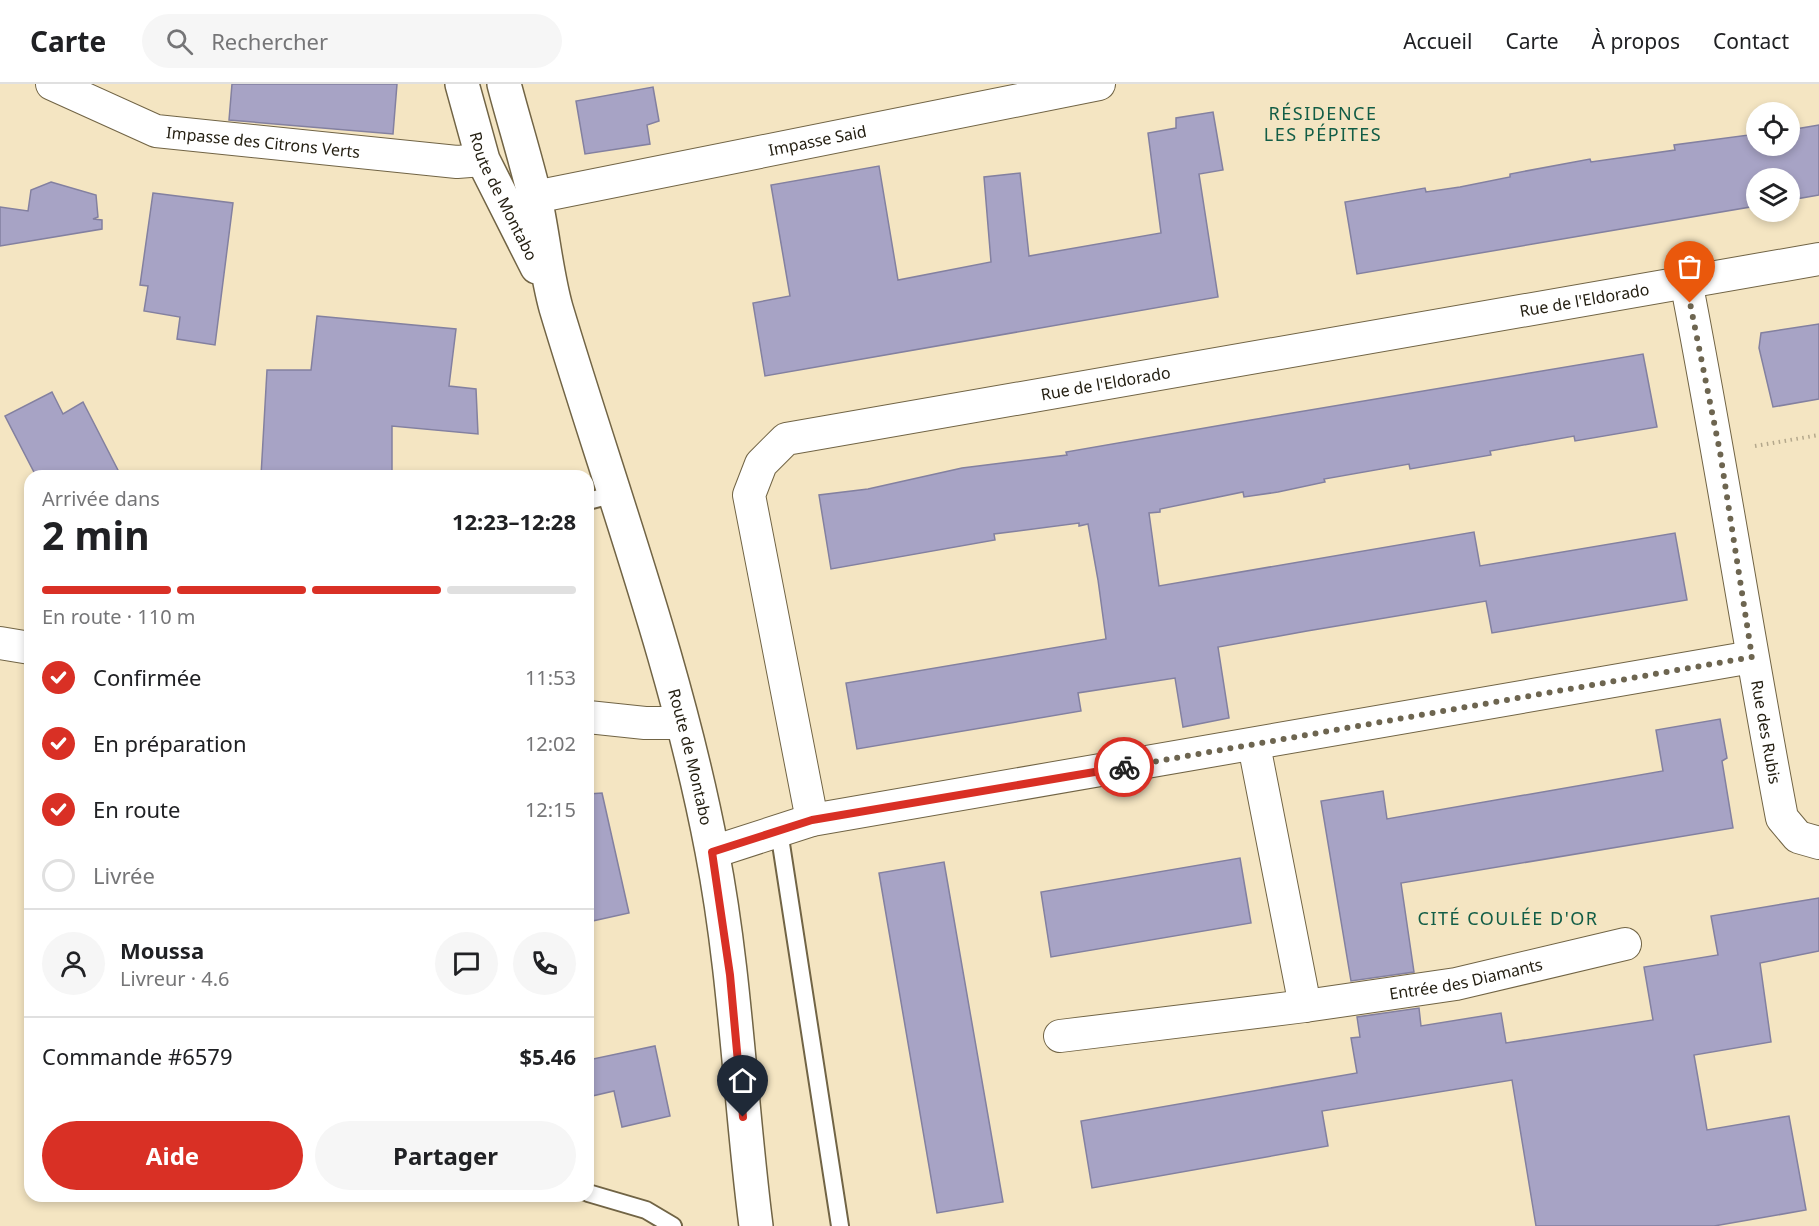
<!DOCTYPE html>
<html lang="fr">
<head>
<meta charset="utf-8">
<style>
  :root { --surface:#fff; --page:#f6f6f6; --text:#202124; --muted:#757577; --line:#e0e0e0; --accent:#d93025 }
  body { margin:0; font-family:"Noto Sans",sans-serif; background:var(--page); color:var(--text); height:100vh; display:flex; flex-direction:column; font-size:22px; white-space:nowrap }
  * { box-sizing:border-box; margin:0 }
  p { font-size:20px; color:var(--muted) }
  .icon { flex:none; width:33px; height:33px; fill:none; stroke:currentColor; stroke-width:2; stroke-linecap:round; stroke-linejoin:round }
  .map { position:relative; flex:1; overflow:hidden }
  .panel { position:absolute; left:24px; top:386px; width:570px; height:732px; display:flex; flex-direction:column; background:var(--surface); border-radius:18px; box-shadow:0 3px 9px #0003 }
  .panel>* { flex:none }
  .buttons { position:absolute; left:1746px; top:18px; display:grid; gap:12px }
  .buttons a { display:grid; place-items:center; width:54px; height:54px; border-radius:50%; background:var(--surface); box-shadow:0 3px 9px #0003; font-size:30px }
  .pin { position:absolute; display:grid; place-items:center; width:51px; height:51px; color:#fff; margin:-62px -26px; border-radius:50% 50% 50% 0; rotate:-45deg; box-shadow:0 0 6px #0007 }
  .pin .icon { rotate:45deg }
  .courier { position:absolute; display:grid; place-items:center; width:60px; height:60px; margin:-30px; border:4px solid #d93025; border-radius:50%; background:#fff; color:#222; box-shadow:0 2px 8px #0007 }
  .overview em { font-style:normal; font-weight:700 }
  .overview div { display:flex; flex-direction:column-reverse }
  .overview { display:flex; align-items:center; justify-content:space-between; height:102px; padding:0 18px }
  h1 { font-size:39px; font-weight:700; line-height:45px }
  .bar { display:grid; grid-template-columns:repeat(4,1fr); gap:9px 6px; align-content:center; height:72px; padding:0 18px }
  .bar i { height:8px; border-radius:4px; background:var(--line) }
  .bar .active { background:var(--accent) }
  .bar p { grid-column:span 4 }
  .line { display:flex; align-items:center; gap:15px; padding:0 18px; border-top:2px solid var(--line) }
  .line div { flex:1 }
  .round { display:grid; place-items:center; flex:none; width:63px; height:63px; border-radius:32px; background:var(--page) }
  ol { padding:0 18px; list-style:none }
  li { display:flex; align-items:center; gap:18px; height:66px }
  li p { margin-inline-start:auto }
  li .icon { padding:6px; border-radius:50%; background:var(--accent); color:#fff; stroke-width:4 }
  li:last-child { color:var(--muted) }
  li i { width:33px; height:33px; border:3px solid var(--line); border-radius:50% }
  .primary-button { display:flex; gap:12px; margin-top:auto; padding:12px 18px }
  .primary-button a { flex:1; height:69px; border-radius:36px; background:var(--accent); color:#fff; font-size:24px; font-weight:700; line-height:69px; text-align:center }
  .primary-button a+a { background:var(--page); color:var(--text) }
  header { display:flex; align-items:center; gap:36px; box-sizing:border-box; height:84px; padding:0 30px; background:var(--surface); border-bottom:2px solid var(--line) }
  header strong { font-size:28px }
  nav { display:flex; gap:33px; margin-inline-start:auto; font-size:21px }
  .search { width:420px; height:54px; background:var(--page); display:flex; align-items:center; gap:15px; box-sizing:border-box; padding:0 21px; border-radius:33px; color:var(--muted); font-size:22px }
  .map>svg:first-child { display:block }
</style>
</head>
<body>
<header>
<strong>Carte</strong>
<div class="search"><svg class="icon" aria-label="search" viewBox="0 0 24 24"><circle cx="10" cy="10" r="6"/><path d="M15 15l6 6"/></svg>Rechercher</div>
<nav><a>Accueil</a><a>Carte</a><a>À propos</a><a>Contact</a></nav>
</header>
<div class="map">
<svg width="1819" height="1142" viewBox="0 0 1819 1142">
  <rect width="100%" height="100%" fill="#f4e5c2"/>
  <g fill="#a7a3c5" stroke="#8380a0" stroke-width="1.5">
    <path d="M232 0H397L393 50 229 36Z"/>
    <path d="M653 3 659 37 647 41 650 60 585 70 576 17Z"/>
    <path d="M1213 28 1223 86 1199 90 1218 213 765 292 753 219 790 212 771 101 879 82 898 196 991 178 984 93 1020 89 1029 172 1161 149 1148 49 1176 44V34Z"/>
    <path d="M1819 41V111L1790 116V94H1756V122L1357 190 1345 118 1425 104 1426 108 1460 103 1510 93V90L1590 75 1591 78 1675 66 1674 61 1756 50V62H1790V46Z"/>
    <path d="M51 98 96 111 98 133 93 135 102 136V145L0 162V123L28 127 31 106Z"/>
    <path d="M153 109 233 119 215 261 177 255 180 233 144 227 148 202 140 201Z"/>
    <path d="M317 232 456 245 449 302 476 305 478 350 392 342V392H261L267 286H311Z"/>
    <path d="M1819 240V315L1773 323 1759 264 1761 249Z"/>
    <path d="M1643 270 1657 343 1575 357 1574 352 1490 367 1491 371 1410 385 1409 380 1324 395 1325 398 1278 408 1244 413 1243 408 1160 425V428L1149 429 1159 502 1474 448 1480 482 1675 449 1687 516 1492 549 1486 517 1307 547 1218 563 1229 634 1183 643 1175 594 1078 609 1081 627 857 665 846 599 1106 555 1098 496 1088 440 1079 442V439L994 450 995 456 831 485 819 411 868 405 962 384 1067 371 1066 368 1251 336Z"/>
    <path d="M52 308 63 330 83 318 121 392H36L5 332Z"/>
    <path d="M1720 635 1727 674 1722 677 1733 744 1401 799 1414 888 1351 897 1321 717 1383 707 1387 735 1663 687 1656 646Z"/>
    <path d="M602 709 629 829 588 838V710Z"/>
    <path d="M1240 774 1251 839 1051 873 1041 808Z"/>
    <path d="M944 778 1003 1118 937 1129 879 789Z"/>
    <path d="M1819 814V867L1760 879 1771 958 1694 971 1707 1046 1789 1032 1806 1126 1714 1142H1536L1512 996 1322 1027 1328 1062 1092 1104 1081 1037 1357 989 1351 954 1360 953 1357 933 1419 924 1421 942 1501 929 1506 959 1653 936 1644 883 1718 871 1711 832Z"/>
    <path d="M655 962 670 1032 622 1043 614 1007 588 1013V976Z"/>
  </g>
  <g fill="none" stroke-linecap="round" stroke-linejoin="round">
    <g stroke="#716445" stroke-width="20">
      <g id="lane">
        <path d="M588 417 615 410"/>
        <path d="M779 747 840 1142"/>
        <path d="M588 1109 646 1126 673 1142"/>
      </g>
    </g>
    <g stroke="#716445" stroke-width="34">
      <g id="street">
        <path id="s1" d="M52 0 156 47 457 78 483 76"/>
        <path id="s2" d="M535 113 1099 0"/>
        <path id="s3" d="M1686 197C1721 376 1748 555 1782 734L1798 753 1819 759"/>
        <path d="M0 559 30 564"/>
        <path d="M588 633 645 639H682"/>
        <path d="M1254 661 1305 922"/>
        <path id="s4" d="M812 736 749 411 761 380 786 355 1819 175"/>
        <path d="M713 768 812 736 1752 573"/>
        <path id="s5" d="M1060 952 1305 922 1456 900 1625 860"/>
      </g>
    </g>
    <g stroke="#716445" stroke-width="36">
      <g id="secondary">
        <path id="s6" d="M462 0 483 76 537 183"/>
        <path id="s7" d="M504 0C514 38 526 76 535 114 543 150 546 188 556 224 610 404 677 582 712 767 736 891 740 1018 756 1142"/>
      </g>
    </g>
    <path stroke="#b4a88c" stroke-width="4" stroke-dasharray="1.5 4.5" stroke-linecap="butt" d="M1755 362 1819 351"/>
    <use href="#lane" stroke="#fff" stroke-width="16"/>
    <use href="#street" stroke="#fff" stroke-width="32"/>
    <use href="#secondary" stroke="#fff" stroke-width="33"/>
  </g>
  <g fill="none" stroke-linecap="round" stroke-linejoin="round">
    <path stroke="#6d6550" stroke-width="6" stroke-dasharray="0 10.8" d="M1124 683 1752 573 1720 368 1690 219"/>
    <path stroke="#d93025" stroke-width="8" d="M743 1033 730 891 712 768 812 736 1124 683"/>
  </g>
  <g text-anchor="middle" stroke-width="6" stroke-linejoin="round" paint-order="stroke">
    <g font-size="16" fill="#252013" stroke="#f4e5c2">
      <text dy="6" stroke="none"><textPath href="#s2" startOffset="288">Impasse Said</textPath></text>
      <text dy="6" stroke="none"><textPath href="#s1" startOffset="222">Impasse des Citrons Verts</textPath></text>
      <text dy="6" stroke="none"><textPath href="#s6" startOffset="120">Route de Montabo</textPath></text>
      <text dy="6" stroke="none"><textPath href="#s4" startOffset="1210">Rue de l'Eldorado</textPath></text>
      <text dy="6" stroke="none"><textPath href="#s4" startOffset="724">Rue de l'Eldorado</textPath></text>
      <text dy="6" stroke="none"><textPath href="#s3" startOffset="458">Rue des Rubis</textPath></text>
      <text dy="6" stroke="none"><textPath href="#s7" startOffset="699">Route de Montabo</textPath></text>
      <text dy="6" stroke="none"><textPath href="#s5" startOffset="410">Entrée des Diamants</textPath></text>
    </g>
    <g font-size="18" letter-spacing="1.5" fill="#125d46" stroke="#f4e5c2">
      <text x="1323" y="36">RÉSIDENCE<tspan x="1323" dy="21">LES PÉPITES</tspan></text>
      <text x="1508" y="841">CITÉ COULÉE D'OR</text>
    </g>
  </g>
</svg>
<div class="buttons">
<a><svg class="icon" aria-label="locate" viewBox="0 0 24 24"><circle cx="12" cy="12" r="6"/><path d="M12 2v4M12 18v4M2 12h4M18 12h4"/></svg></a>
<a><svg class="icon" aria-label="layers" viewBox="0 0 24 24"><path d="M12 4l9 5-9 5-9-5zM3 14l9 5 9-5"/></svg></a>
</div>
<div class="pin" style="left:1690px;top:219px;background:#ea580c"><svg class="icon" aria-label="bag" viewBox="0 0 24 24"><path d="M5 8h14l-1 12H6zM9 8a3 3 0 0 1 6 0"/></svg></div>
<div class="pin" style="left:743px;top:1033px;background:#1f2937"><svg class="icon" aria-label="home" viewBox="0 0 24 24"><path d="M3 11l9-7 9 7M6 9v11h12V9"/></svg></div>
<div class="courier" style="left:1124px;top:683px"><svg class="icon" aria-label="bike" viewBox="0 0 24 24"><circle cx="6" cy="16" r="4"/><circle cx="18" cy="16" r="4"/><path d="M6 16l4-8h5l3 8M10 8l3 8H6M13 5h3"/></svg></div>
<section class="panel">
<div class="overview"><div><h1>2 min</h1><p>Arrivée dans</p></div><em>12:23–12:28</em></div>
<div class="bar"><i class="active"></i><i class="active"></i><i class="active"></i><i></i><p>En route · 110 m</p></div>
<ol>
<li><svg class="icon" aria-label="check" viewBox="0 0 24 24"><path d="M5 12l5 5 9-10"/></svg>Confirmée<p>11:53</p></li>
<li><svg class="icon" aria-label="check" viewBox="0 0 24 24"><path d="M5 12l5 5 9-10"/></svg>En préparation<p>12:02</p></li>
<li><svg class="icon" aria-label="check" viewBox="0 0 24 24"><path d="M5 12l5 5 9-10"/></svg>En route<p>12:15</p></li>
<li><i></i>Livrée</li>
</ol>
<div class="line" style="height:108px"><a class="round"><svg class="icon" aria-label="person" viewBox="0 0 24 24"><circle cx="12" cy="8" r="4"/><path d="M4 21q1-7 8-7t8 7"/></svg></a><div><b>Moussa</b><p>Livreur · 4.6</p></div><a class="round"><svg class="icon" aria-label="chat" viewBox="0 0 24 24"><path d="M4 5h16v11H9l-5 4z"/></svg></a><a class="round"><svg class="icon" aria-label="phone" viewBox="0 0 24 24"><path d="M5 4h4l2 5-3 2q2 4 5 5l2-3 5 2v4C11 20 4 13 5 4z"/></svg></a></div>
<div class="line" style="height:78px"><div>Commande #6579</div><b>$5.46</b></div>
<div class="primary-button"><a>Aide</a><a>Partager</a></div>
</section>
</div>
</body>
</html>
